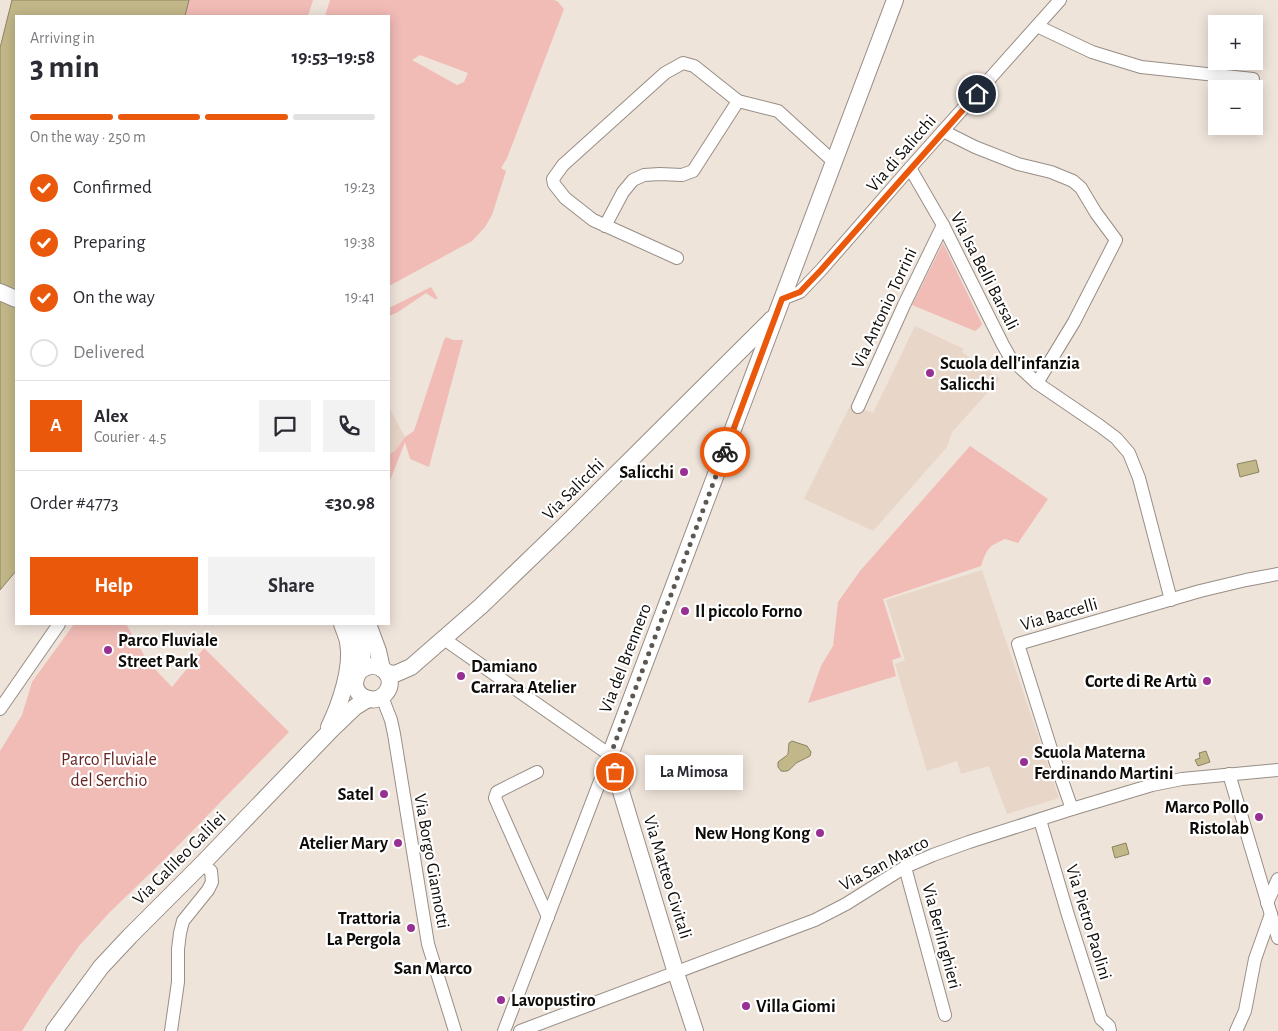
<!DOCTYPE html>
<html lang="en">
<head>
<meta charset="utf-8">
<style>
  :root { --surface:#fff; --page:#f2f2f3; --text:#2b2b33; --muted:#7c7c81; --line:#e1e1e2; --accent:#ea580c }
  body { margin:0; font-family:"Alegreya Sans",sans-serif; background:var(--page); color:var(--text); height:100vh; display:flex; flex-direction:column; font-size:19px; white-space:nowrap }
  * { box-sizing:border-box; margin:0 }
  p { font-size:16px; color:var(--muted) }
  .icon { flex:none; width:28px; height:28px; fill:none; stroke:currentColor; stroke-width:2; stroke-linecap:round; stroke-linejoin:round }
  .map { position:relative; flex:1; overflow:hidden }
  .side { position:absolute; left:15px; top:15px; width:375px; height:610px; display:flex; flex-direction:column; background:var(--surface); border-radius:0px; box-shadow:0 2px 12px #0003 }
  .side>* { flex:none }
  .buttons { position:absolute; left:1208px; top:15px; display:grid; gap:10px }
  .buttons a { display:grid; place-items:center; width:55px; height:55px; border-radius:0px; background:var(--surface); box-shadow:0 2px 12px #0003; font-size:25px }
  .pin { position:absolute; display:grid; place-items:center; width:42px; height:42px; color:#fff; margin:-21px; border:2px solid #fff; border-radius:50%; box-shadow:0 1px 5px #0007 }
  .courier { position:absolute; display:grid; place-items:center; width:50px; height:50px; margin:-25px; border:4px solid #ea580c; border-radius:50%; background:#fff; color:#222; box-shadow:0 1px 6px #0007 }
  .bubble { position:absolute; height:35px; border-radius:0px; background:var(--surface); box-shadow:0 2px 12px #0003; font-size:16px; font-weight:700; line-height:35px; text-align:center }
  .overview em { font-style:normal; font-weight:700 }
  .overview div { display:flex; flex-direction:column-reverse }
  .overview { display:flex; align-items:center; justify-content:space-between; height:85px; padding:0 15px }
  h1 { font-size:32px; font-weight:700; line-height:38px }
  .bar { display:grid; grid-template-columns:repeat(4,1fr); gap:8px 5px; align-content:center; height:60px; padding:0 15px }
  .bar i { height:6px; border-radius:4px; background:var(--line) }
  .bar .on { background:var(--accent) }
  .bar p { grid-column:span 4 }
  .line { display:flex; align-items:center; gap:12px; padding:0 15px; border-top:1px solid var(--line) }
  .line div { flex:1 }
  .round { display:grid; place-items:center; flex:none; width:52px; height:52px; border-radius:0px; background:var(--page) }
  ol { padding:0 15px; list-style:none }
  li { display:flex; align-items:center; gap:15px; height:55px }
  li p { margin-inline-start:auto }
  li .icon { padding:5px; border-radius:50%; background:var(--accent); color:#fff; stroke-width:4 }
  li:last-child { color:var(--muted) }
  li i { width:28px; height:28px; border:2px solid var(--line); border-radius:50% }
  .action { display:flex; gap:10px; margin-top:auto; padding:10px 15px }
  .action a { flex:1; height:58px; border-radius:0px; background:var(--accent); color:#fff; font-size:20px; font-weight:700; line-height:58px; text-align:center }
  .action a+a { background:var(--page); color:var(--text) }
  .map>svg:first-child { display:block }
</style>
</head>
<body>
<div class="map">
<svg width="1278" height="1031" viewBox="0 0 1278 1031">
  <rect width="100%" height="100%" fill="#efe4da"/>
  <g fill="#e8d6c8">
    <path d="M915 326 964 349 962 352 1000 379 952 432 947 447 873 531 804 499 851 404 873 413Z"/>
    <path d="M389 407 405 437 395 451 389 454Z"/>
    <path d="M982 570 1059 798 1007 814 989 766 961 774 957 761 927 771 895 664 905 660 886 600Z"/>
  </g>
  <g fill="#f1bbb6" fill-rule="evenodd">
    <path d="M189 0H313L308 16H185Z"/>
    <path d="M330 0H553L557 1 564 9 507 158 501 168 506 171 492 215 485 227 472 241 389 286V16H325ZM420 55 468 73 464 82 457 85 412 60Z"/>
    <path d="M943 243 982 324 979 328 975 331 912 305Z"/>
    <path d="M431 287 438 299H435L426 293 398 312 389 316V308Z"/>
    <path d="M446 337 453 340H463L429 467 410 459 405 442 389 483V454L395 451 405 437 414 431 444 340Z"/>
    <path d="M970 446 1048 499 1018 543 1005 539C989 546 987 548 981 566L883 599 901 657 892 660 896 676 808 703 821 666 833 646 838 602 860 571Z"/>
    <path d="M74 624H126L148 662 172 687 204 648 289 732 166 858 110 912 79 946 50 987 22 1031H0V751L22 715 32 682Z"/>
  </g>
  <g fill="#c1b788" stroke="#8c8362">
    <path d="M12 0H189L185 16H16V571L0 590V48Z"/>
    <path d="M1256 460 1259 472 1240 477 1237 464Z"/>
    <path d="M792 741 807 746 811 752 810 756C806 758 802 760 798 762 791 766 791 773 781 771L778 767V762C791 752 787 758 789 743Z"/>
    <path d="M1206 751 1210 762 1198 766 1195 760 1200 758 1199 753Z"/>
    <path d="M1126 843 1129 854 1115 858 1112 847Z"/>
  </g>
  <g fill="none" stroke-linecap="round" stroke-linejoin="round">
    <g stroke="#988e86" stroke-width="14">
      <g id="minor">
        <path d="M1037 26 1092 52 1141 67 1253 79"/>
        <path d="M943 131 975 147 1018 164 1051 172 1073 181 1081 188 1096 213 1116 240 1074 322 1037 383"/>
        <path d="M910 168 943 225 1003 345 1011 359 1037 383 1100 426 1116 438 1129 453 1139 478 1171 600"/>
        <path d="M605 226 623 192 633 180 644 175 660 174 682 175 693 171 738 101"/>
        <path d="M677 258 593 220 565 198 554 184 553 179 563 165 665 73 683 63 694 66 738 101 778 111 834 162"/>
        <path d="M782 299 800 292 821 270 910 168 1060 0"/>
        <path d="M858 407 904 305 943 225"/>
        <path d="M444 639 610 755 504 1031"/>
        <path d="M377 699 382 700 384 702 391 720 394 734 428 944 455 1031"/>
        <path d="M0 709 59 624"/>
        <path d="M537 772 497 792 495 798 548 917"/>
        <path d="M1229 774 1278 938"/>
        <path d="M1072 809 1051 749 1018 644 1200 591 1246 580 1278 574"/>
        <path d="M1040 820 1068 915 1101 1019 1109 1026 1110 1031"/>
        <path d="M905 867 945 1015"/>
        <path d="M1267 903 1278 879"/>
        <path d="M171 1031 178 982V949L180 933 183 921 208 890 212 882 211 871 202 864"/>
        <path d="M520 1031 815 920 846 904 905 867 933 855 969 842 1072 809 1152 785 1182 779 1278 770"/>
        <path d="M1236 1031 1245 1011 1255 959 1271 914"/>
      </g>
    </g>
    <g stroke="#988e86" stroke-width="18">
      <g id="major">
        <path d="M0 292 16 299"/>
        <path d="M355 624C362 638 365 654 360 669 358 674 355 678 355 684 356 698 375 705 385 694 400 678 377 655 359 672"/>
        <path d="M368 624 378 651 382 669"/>
        <path d="M385 671 388 673 395 674 411 667 481 606 563 527 772 319"/>
        <path d="M329 727C340 705 353 667 348 642 347 636 344 630 342 624"/>
        <path d="M54 1031 101 967 130 936 202 864 331 730 355 707 368 699"/>
        <path d="M695 1031 676 973 610 755 895 0"/>
      </g>
    </g>
    <use href="#minor" stroke="#fff" stroke-width="12"/>
    <use href="#major" stroke="#fff" stroke-width="16"/>
  </g>
  <g fill="none" stroke-linecap="round" stroke-linejoin="round">
    <path stroke="#5d5752" stroke-width="5" stroke-dasharray="0 9" d="M615 772 610 756 725 452"/>
    <path stroke="#ea580c" stroke-width="6" d="M725 452 782 299 800 292 821 270 977 94"/>
  </g>
  <g fill="#983093" stroke="#fff" stroke-width="2">
    <circle cx="930" cy="373" r="5"/>
    <circle cx="684" cy="472" r="5"/>
    <circle cx="685" cy="611" r="5"/>
    <circle cx="108" cy="650" r="5"/>
    <circle cx="461" cy="676" r="5"/>
    <circle cx="1207" cy="681" r="5"/>
    <circle cx="1024" cy="762" r="5"/>
    <circle cx="384" cy="794" r="5"/>
    <circle cx="1259" cy="817" r="5"/>
    <circle cx="820" cy="833" r="5"/>
    <circle cx="398" cy="843" r="5"/>
    <circle cx="411" cy="928" r="5"/>
    <circle cx="501" cy="1000" r="5"/>
    <circle cx="746" cy="1006" r="5"/>
  </g>
  <g text-anchor="middle" stroke-width="4.5" stroke-linejoin="round" paint-order="stroke">
    <g font-size="18" fill="#0f0b08" stroke="#fff">
      <text transform="translate(901 153) rotate(-49)" y="6">Via di Salicchi</text>
      <text transform="translate(985 271) rotate(63)" y="6">Via Isa Belli Barsali</text>
      <text transform="translate(884 308) rotate(-65)" y="6">Via Antonio Torrini</text>
      <text transform="translate(573 489) rotate(-45)" y="6">Via Salicchi</text>
      <text transform="translate(1059 614) rotate(-16)" y="6">Via Baccelli</text>
      <text transform="translate(625 658) rotate(-69)" y="6">Via del Brennero</text>
      <text transform="translate(179 858) rotate(-45)" y="6">Via Galileo Galilei</text>
      <text transform="translate(432 861) rotate(80)" y="6">Via Borgo Giannotti</text>
      <text transform="translate(884 863) rotate(-28)" y="6">Via San Marco</text>
      <text transform="translate(668 877) rotate(73)" y="6">Via Matteo Civitali</text>
      <text transform="translate(1089 922) rotate(73)" y="6">Via Pietro Paolini</text>
      <text transform="translate(942 936) rotate(75)" y="6">Via Berlinghieri</text>
    </g>
    <g font-size="18" font-weight="bold" fill="#0f0b08" stroke="#fff" text-anchor="start">
      <text x="940" y="369">Scuola dell'infanzia<tspan x="940" dy="21">Salicchi</tspan></text>
      <text x="674" y="478" text-anchor="end">Salicchi</text>
      <text x="695" y="617">Il piccolo Forno</text>
      <text x="118" y="646">Parco Fluviale<tspan x="118" dy="21">Street Park</tspan></text>
      <text x="471" y="672">Damiano<tspan x="471" dy="21">Carrara Atelier</tspan></text>
      <text x="1197" y="687" text-anchor="end">Corte di Re Artù</text>
      <text x="1034" y="758">Scuola Materna<tspan x="1034" dy="21">Ferdinando Martini</tspan></text>
      <text x="374" y="800" text-anchor="end">Satel</text>
      <text x="1249" y="813" text-anchor="end">Marco Pollo<tspan x="1249" dy="21">Ristolab</tspan></text>
      <text x="810" y="839" text-anchor="end">New Hong Kong</text>
      <text x="388" y="849" text-anchor="end">Atelier Mary</text>
      <text x="401" y="924" text-anchor="end">Trattoria<tspan x="401" dy="21">La Pergola</tspan></text>
      <text x="511" y="1006">Lavopustiro</text>
      <text x="756" y="1012">Villa Giomi</text>
    </g>
    <g font-size="18" fill="#662523" stroke="#fff">
      <text x="109" y="765">Parco Fluviale<tspan x="109" dy="21">del Serchio</tspan></text>
    </g>
    <g font-size="19" font-weight="bold" fill="#0f0b08" stroke="#fff">
      <text x="433" y="974">San Marco</text>
    </g>
  </g>
</svg>
<div class="buttons">
<a>+</a>
<a>−</a>
</div>
<div class="pin" style="left:615px;top:772px;background:#ea580c"><svg class="icon" aria-label="bag" viewBox="0 0 24 24"><path d="M5 8h14l-1 12H6zM9 8a3 3 0 0 1 6 0"/></svg></div>
<div class="pin" style="left:977px;top:94px;background:#1f2937"><svg class="icon" aria-label="home" viewBox="0 0 24 24"><path d="M3 11l9-7 9 7M6 9v11h12V9"/></svg></div>
<div class="courier" style="left:725px;top:452px"><svg class="icon" aria-label="bike" viewBox="0 0 24 24"><circle cx="6" cy="16" r="4"/><circle cx="18" cy="16" r="4"/><path d="M6 16l4-8h5l3 8M10 8l3 8H6M13 5h3"/></svg></div>
<div class="bubble" style="left:645px;top:755px;width:98px">La Mimosa</div>
<section class="side">
<div class="overview"><div><h1>3 min</h1><p>Arriving in</p></div><em>19:53–19:58</em></div>
<div class="bar"><i class="on"></i><i class="on"></i><i class="on"></i><i></i><p>On the way · 250 m</p></div>
<ol>
<li><svg class="icon" aria-label="check" viewBox="0 0 24 24"><path d="M5 12l5 5 9-10"/></svg>Confirmed<p>19:23</p></li>
<li><svg class="icon" aria-label="check" viewBox="0 0 24 24"><path d="M5 12l5 5 9-10"/></svg>Preparing<p>19:38</p></li>
<li><svg class="icon" aria-label="check" viewBox="0 0 24 24"><path d="M5 12l5 5 9-10"/></svg>On the way<p>19:41</p></li>
<li><i></i>Delivered</li>
</ol>
<div class="line" style="height:90px"><b class="round" style="background:var(--accent);color:#fff">A</b><div><b>Alex</b><p>Courier · 4.5</p></div><a class="round"><svg class="icon" aria-label="chat" viewBox="0 0 24 24"><path d="M4 5h16v11H9l-5 4z"/></svg></a><a class="round"><svg class="icon" aria-label="phone" viewBox="0 0 24 24"><path d="M5 4h4l2 5-3 2q2 4 5 5l2-3 5 2v4C11 20 4 13 5 4z"/></svg></a></div>
<div class="line" style="height:65px"><div>Order #4773</div><b>€30.98</b></div>
<div class="action"><a>Help</a><a>Share</a></div>
</section>
</div>
</body>
</html>
